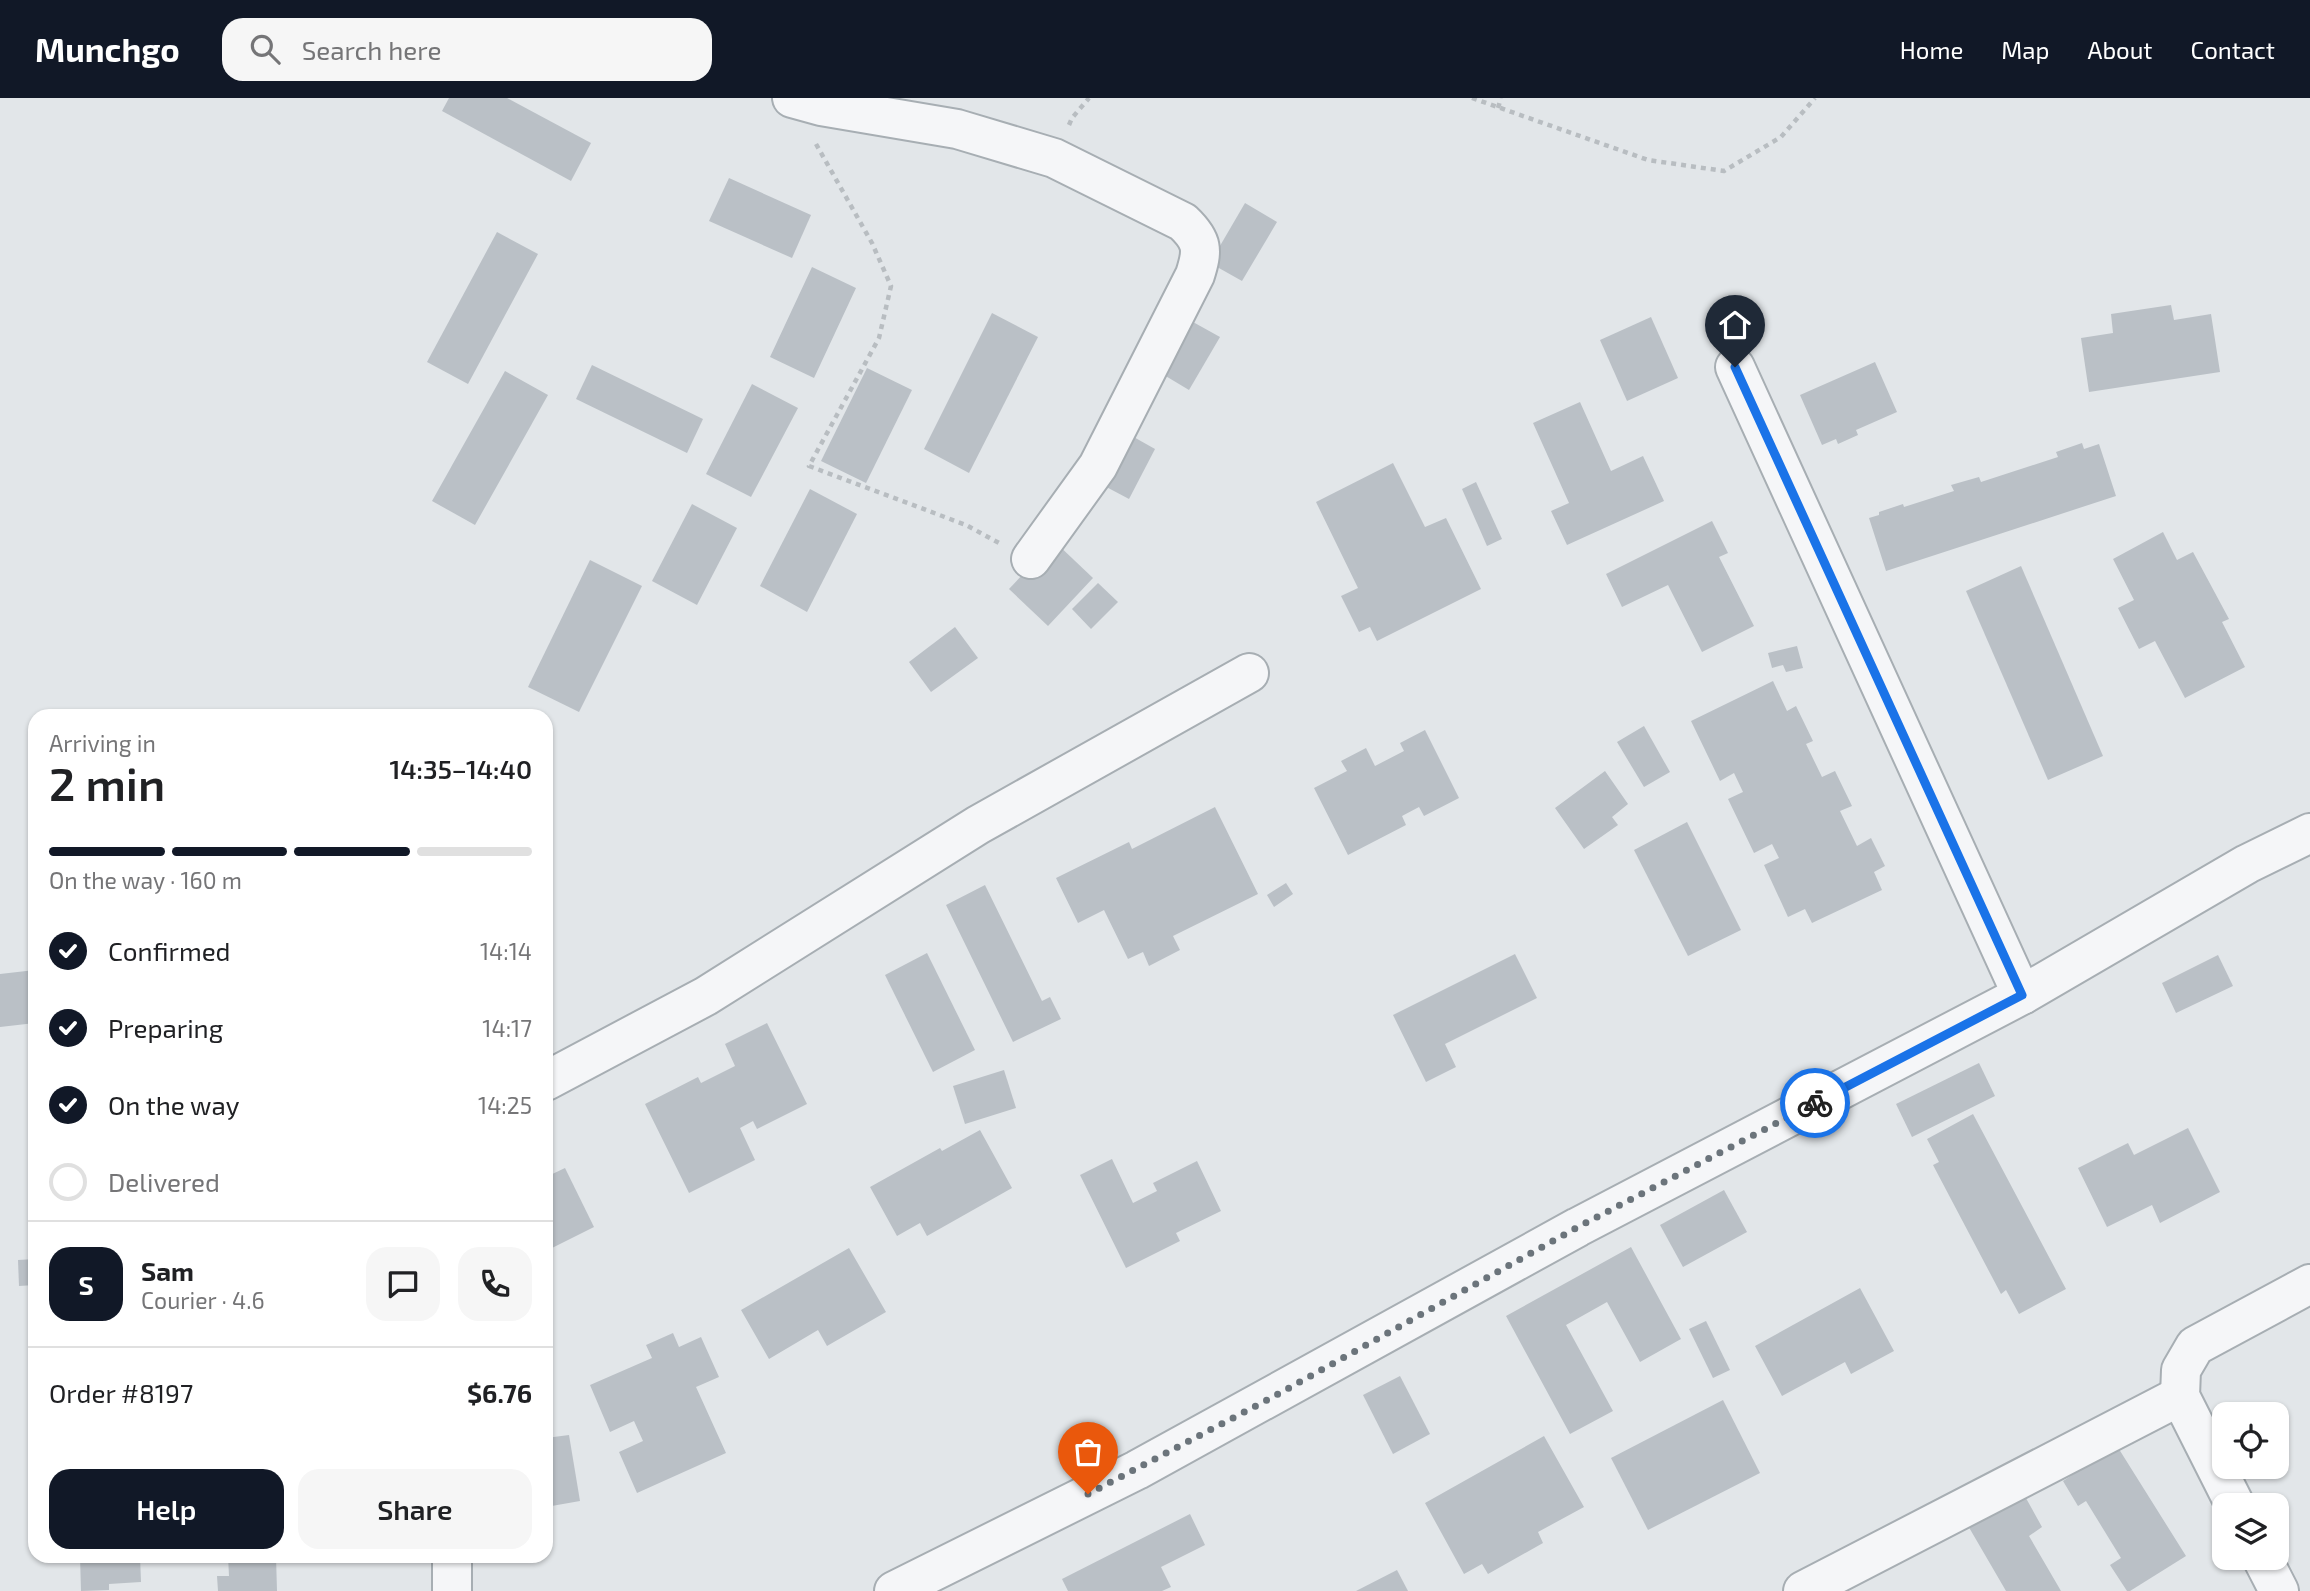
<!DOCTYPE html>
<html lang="en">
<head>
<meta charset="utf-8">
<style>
  :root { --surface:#fff; --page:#f6f6f6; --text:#202124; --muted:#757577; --line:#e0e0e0; --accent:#111827 }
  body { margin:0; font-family:"Exo 2",sans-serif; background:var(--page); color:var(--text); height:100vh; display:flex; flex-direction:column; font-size:26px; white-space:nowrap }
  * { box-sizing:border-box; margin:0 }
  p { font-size:23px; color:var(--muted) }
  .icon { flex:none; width:38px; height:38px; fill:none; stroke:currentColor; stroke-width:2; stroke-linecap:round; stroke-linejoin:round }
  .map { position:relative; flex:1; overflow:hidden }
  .drawer { position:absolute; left:28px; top:611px; width:525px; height:854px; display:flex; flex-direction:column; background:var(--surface); border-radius:21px; box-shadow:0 2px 5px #0004 }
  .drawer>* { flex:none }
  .fabs { position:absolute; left:2212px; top:1304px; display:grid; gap:14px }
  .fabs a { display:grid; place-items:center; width:77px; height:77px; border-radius:14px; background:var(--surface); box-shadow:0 2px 5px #0004; font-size:35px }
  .pin { position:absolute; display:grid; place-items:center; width:60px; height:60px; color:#fff; margin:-72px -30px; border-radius:50% 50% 50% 0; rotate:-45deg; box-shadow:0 0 7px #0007 }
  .pin .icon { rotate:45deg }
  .courier { position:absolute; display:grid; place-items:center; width:70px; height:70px; margin:-35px; border:5px solid #1a73e8; border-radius:50%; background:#fff; color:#222; box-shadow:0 2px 9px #0007 }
  .overview em { font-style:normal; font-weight:600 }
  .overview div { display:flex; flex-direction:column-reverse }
  .overview { display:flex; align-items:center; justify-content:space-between; height:119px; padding:0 21px }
  h1 { font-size:46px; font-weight:600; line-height:52px }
  .bar { display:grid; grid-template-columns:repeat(4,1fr); gap:10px 7px; align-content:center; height:84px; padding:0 21px }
  .bar i { height:9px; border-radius:5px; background:var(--line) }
  .bar .current { background:var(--accent) }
  .bar p { grid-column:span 4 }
  .line { display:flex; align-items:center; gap:18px; padding:0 21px; border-top:2px solid var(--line) }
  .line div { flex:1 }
  .round { display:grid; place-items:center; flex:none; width:74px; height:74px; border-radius:21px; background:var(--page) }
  ol { padding:0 21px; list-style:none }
  li { display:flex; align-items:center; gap:21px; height:77px }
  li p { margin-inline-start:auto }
  li .icon { padding:7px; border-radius:50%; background:var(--accent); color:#fff; stroke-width:4 }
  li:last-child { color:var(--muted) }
  li i { width:38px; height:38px; border:4px solid var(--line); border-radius:50% }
  .primary-button { display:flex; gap:14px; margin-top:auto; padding:14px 21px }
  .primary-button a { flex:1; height:80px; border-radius:21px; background:var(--accent); color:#fff; font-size:28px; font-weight:600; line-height:80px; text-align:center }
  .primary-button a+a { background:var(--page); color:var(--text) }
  header { display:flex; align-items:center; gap:42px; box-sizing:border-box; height:98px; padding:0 35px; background:var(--accent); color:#fff }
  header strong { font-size:33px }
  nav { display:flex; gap:38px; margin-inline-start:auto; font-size:24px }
  .search { width:490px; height:63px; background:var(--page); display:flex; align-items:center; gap:18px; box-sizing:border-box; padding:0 24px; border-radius:21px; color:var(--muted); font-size:26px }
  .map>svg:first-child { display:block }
</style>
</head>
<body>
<header>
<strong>Munchgo</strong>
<div class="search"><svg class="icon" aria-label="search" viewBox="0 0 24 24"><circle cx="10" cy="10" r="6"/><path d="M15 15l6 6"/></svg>Search here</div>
<nav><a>Home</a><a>Map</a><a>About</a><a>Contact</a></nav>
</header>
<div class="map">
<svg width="2310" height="1493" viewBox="0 0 2310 1493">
  <rect width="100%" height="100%" fill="#e2e6e9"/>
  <g fill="#bac0c6">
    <path d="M449 0H507L591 45 571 83 442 13Z"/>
    <path d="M729 80 811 117 792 160 709 123Z"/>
    <path d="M1245 105 1277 124 1242 183 1210 165Z"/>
    <path d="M497 134 538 156 468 286 427 264Z"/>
    <path d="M812 169 856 190 814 280 770 259Z"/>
    <path d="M2171 207 2174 222 2211 216 2220 274 2089 294 2081 240 2113 235 2111 216Z"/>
    <path d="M992 215 1038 239 969 375 924 351Z"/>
    <path d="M1184 219 1220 239 1189 292 1154 271Z"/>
    <path d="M1651 219 1678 280 1627 303 1600 242Z"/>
    <path d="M1875 264 1897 314 1856 332 1858 337 1838 346 1836 341 1822 347 1800 297Z"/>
    <path d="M592 267 703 321 687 355 576 301Z"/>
    <path d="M867 270 912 292 866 385 821 363Z"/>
    <path d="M505 273 548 297 475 427 432 403Z"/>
    <path d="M752 286 798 310 751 399 706 376Z"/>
    <path d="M1580 304 1611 373 1643 358 1664 403 1567 447 1551 413 1569 405 1533 325Z"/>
    <path d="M1123 333 1155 351 1129 401 1097 384Z"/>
    <path d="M2082 345 2084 351 2099 346 2116 398 1886 473 1869 420 1879 417V414L1903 406 1904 409 1954 393 1951 387 1979 379 1981 384 2058 359 2056 354Z"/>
    <path d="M1393 365 1425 429 1446 420 1481 491 1377 543 1370 529 1359 534 1341 498 1358 490 1316 404Z"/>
    <path d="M1476 384 1502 441 1487 448 1462 391Z"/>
    <path d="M810 391 857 416 807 514 760 488Z"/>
    <path d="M692 406 737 430 697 507 652 483Z"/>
    <path d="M1712 423 1728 455 1719 459 1754 528 1702 554 1668 487 1622 509 1606 476Z"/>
    <path d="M2163 434 2177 462 2193 454 2229 521 2222 524 2245 569 2185 600 2155 543 2139 551 2118 510 2134 502 2113 461Z"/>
    <path d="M1054 443 1093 480 1048 528 1009 491Z"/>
    <path d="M590 462 642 488 579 614 528 589Z"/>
    <path d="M2021 468 2103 658 2048 682 1966 493Z"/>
    <path d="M1098 485 1118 504 1091 531 1072 511Z"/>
    <path d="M955 529 978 560 931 594 909 564Z"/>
    <path d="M1797 548 1803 570 1786 574 1783 567 1772 570 1768 555Z"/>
    <path d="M1773 583 1787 613 1796 608 1813 643 1806 646 1822 679 1835 673 1852 708 1840 713 1857 748 1871 740 1885 768 1874 774 1882 792 1812 825 1805 811 1788 819 1764 767 1779 760 1772 746 1754 755 1728 701 1743 694 1734 675 1720 683 1691 623Z"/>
    <path d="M1644 628 1670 674 1644 689 1617 644Z"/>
    <path d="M1425 632 1459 700 1424 718 1419 709 1402 718 1406 727 1348 757 1314 690 1347 673 1341 663 1366 650 1375 668 1404 653 1400 645Z"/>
    <path d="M1605 673 1628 706 1612 719 1618 727 1584 751 1555 710Z"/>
    <path d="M1215 709 1258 796 1173 838 1180 852 1149 868 1143 854 1128 861 1104 812 1078 825 1056 780 1129 744 1132 751Z"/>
    <path d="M1687 724 1741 832 1688 858 1634 752Z"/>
    <path d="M1286 785 1293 796 1274 809 1267 797Z"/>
    <path d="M985 787 1042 903 1050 899 1061 921 1013 944 946 807Z"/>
    <path d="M927 855 975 952 933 974 885 877Z"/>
    <path d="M1515 856 1537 900 1445 946 1456 969 1426 984 1393 917Z"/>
    <path d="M2218 857 2233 888 2176 915 2162 885Z"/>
    <path d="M35 872V925L0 929V876Z"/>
    <path d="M767 925 807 1006 757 1031 753 1023 740 1030 755 1062 689 1095 645 1006 698 979 701 985 735 968 725 946Z"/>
    <path d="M1979 965 1995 998 1912 1039 1896 1006Z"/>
    <path d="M1004 972 1016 1010 965 1026 953 988Z"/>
    <path d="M1973 1016 2066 1191 2019 1216 2006 1192 2001 1196 1933 1067 1939 1064 1927 1041Z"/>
    <path d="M2188 1030 2220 1094 2160 1125 2152 1107 2107 1129 2078 1070 2128 1045 2134 1057Z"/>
    <path d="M980 1032 1012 1090 927 1138 920 1125 897 1138 870 1089 940 1050 942 1053Z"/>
    <path d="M1112 1061 1133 1105 1157 1093 1153 1085 1197 1063 1221 1113 1176 1135 1180 1143 1126 1170 1080 1077Z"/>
    <path d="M565 1070 594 1129 546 1153V1079Z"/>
    <path d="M1724 1092 1747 1134 1683 1169 1660 1127Z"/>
    <path d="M1631 1149 1681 1241 1640 1264 1607 1204 1566 1227 1613 1313 1570 1336 1506 1218Z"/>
    <path d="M849 1150 886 1214 827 1248 818 1232 769 1261 741 1212Z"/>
    <path d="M35 1161V1187L19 1188 18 1162Z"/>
    <path d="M1860 1190 1894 1253 1851 1276 1845 1264 1782 1298 1755 1248Z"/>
    <path d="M1706 1223 1730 1272 1713 1280 1689 1231Z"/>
    <path d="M673 1235 679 1249 701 1239 719 1279 696 1289 726 1355 637 1395 619 1354 643 1343 634 1323 610 1334 590 1287 652 1260 646 1247Z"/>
    <path d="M1400 1278 1430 1336 1393 1356 1363 1297Z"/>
    <path d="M1723 1302 1760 1375 1648 1432 1611 1360Z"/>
    <path d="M569 1337 580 1403 546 1409V1340Z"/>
    <path d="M1544 1338 1584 1409 1538 1434 1543 1445 1488 1476 1482 1466 1464 1476 1425 1405Z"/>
    <path d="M2117 1348 2186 1458 2130 1493H2127L2110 1467 2121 1460 2086 1403 2078 1408 2063 1383Z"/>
    <path d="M2022 1393 2042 1429 2029 1438 2061 1493H2006L1967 1426Z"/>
    <path d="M1190 1416 1205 1447 1161 1469 1171 1489 1162 1493H1068L1062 1481Z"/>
    <path d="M80 1458H140L141 1484 109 1486V1492L81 1493Z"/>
    <path d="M228 1458H276L277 1493H218L217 1478H229Z"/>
    <path d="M1397 1472 1408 1493H1356Z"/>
  </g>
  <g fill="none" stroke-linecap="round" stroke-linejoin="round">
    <g stroke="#a7aeb3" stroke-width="42">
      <g id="minor">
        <path d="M792 0 821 8 957 31 1054 60 1183 124C1203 143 1203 152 1195 177L1098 368 1031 461"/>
        <path d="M1735 269 2022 897"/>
        <path d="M546 983 706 898 978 727 1249 575"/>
        <path d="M2235 1407 2180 1298 2181 1272 2195 1248 2310 1186"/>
        <path d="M2262 1460 2279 1493"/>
        <path d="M452 1493V1458"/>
        <path d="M894 1493 1137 1372 1578 1129 2022 897 2247 766 2310 735"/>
        <path d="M1803 1493 2180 1298"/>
      </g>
    </g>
    <g stroke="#b8bdc1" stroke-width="4.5" stroke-dasharray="5 5" stroke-linecap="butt">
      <path d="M1472 0 1648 62 1724 73 1781 39 1815 0"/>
      <path d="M1498 10 1501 0"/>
      <path d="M1069 27 1072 20 1089 0"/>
      <path d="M816 46 872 145 891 188 879 240 809 368 966 427 999 445"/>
    </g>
    <use href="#minor" stroke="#f5f6f8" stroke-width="38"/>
  </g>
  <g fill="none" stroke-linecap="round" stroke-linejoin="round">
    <path stroke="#6b747b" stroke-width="7" stroke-dasharray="0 12.6" d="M1088 1396 1271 1300 1578 1129 1815 1005"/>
    <path stroke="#1a73e8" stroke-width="9" d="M1735 269 2022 897 1815 1005"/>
  </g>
</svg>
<div class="fabs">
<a><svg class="icon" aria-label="locate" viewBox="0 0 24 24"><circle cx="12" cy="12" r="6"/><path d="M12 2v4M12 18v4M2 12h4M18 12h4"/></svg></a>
<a><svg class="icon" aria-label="layers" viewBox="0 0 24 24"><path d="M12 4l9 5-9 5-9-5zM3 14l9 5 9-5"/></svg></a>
</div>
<div class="pin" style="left:1088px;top:1396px;background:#ea580c"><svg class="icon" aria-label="bag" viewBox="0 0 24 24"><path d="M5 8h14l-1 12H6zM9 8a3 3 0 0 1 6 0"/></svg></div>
<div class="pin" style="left:1735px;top:269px;background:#1f2937"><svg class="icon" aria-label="home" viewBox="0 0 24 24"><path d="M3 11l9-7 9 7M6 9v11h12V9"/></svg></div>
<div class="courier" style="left:1815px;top:1005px"><svg class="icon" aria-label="bike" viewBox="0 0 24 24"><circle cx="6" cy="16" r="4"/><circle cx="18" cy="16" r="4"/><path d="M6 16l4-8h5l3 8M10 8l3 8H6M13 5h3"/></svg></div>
<section class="drawer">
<div class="overview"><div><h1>2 min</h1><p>Arriving in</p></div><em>14:35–14:40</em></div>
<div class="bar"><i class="current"></i><i class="current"></i><i class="current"></i><i></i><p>On the way · 160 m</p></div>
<ol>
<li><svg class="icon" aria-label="check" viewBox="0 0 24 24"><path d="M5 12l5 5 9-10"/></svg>Confirmed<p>14:14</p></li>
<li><svg class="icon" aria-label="check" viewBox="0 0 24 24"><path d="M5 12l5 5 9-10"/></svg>Preparing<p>14:17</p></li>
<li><svg class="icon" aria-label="check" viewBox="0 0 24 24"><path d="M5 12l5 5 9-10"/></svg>On the way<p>14:25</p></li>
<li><i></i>Delivered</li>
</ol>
<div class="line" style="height:126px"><b class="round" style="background:var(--accent);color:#fff">S</b><div><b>Sam</b><p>Courier · 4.6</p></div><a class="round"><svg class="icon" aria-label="chat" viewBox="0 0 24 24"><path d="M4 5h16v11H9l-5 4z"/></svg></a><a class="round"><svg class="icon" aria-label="phone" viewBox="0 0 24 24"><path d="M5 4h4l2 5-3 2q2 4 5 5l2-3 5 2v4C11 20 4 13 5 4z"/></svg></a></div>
<div class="line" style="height:91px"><div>Order #8197</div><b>$6.76</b></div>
<div class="primary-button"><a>Help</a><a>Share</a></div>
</section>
</div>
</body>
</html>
